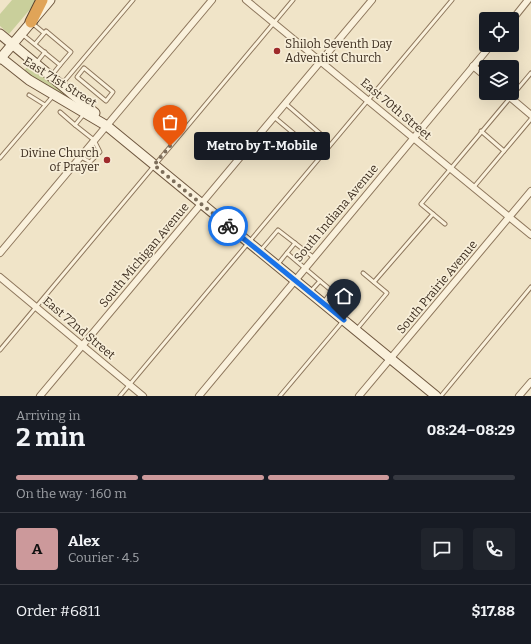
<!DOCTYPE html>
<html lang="en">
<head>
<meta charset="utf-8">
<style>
  :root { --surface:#171b24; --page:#20242c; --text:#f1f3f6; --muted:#9ea1a6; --line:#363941; --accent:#cc999b }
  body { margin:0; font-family:Bitter,serif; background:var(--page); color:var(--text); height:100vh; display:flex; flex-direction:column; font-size:15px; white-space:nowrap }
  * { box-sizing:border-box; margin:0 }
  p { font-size:13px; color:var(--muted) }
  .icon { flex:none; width:22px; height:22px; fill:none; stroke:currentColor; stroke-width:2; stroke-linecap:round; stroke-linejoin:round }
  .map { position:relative; height:396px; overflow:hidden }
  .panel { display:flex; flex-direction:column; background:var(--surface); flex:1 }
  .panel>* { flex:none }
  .tools { position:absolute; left:479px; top:12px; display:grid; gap:8px }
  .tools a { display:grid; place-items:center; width:40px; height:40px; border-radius:4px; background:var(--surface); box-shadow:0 4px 16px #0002; font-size:20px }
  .pin { position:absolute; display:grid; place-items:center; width:34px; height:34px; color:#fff; margin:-41px -17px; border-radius:50% 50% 50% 0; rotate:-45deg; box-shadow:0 0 4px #0007 }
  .pin .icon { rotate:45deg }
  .courier { position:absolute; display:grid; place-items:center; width:40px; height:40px; margin:-20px; border:3px solid #1a73e8; border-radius:50%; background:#fff; color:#222; box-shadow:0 1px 5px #0007 }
  .bubble { position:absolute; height:28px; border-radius:4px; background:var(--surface); box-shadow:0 4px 16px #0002; font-size:13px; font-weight:700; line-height:28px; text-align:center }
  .summary em { font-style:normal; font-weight:700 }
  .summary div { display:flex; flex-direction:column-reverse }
  .summary { display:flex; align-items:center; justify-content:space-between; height:68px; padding:0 16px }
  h1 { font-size:26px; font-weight:700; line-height:30px }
  .bar { display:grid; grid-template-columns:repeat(4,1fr); gap:6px 4px; align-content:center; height:48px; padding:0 16px }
  .bar i { height:5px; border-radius:3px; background:var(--line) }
  .bar .selected { background:var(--accent) }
  .bar p { grid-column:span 4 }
  .line { display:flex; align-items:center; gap:10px; padding:0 16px; border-top:1px solid var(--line) }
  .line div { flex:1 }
  .round { display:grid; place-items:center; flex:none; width:42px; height:42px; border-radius:4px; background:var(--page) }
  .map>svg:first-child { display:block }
</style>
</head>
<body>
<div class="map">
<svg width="531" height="396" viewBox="0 0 531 396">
  <rect width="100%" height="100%" fill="#f0e4c8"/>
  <g fill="#c9cf9b">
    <path d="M12 0H38L9 34 0 26V14Z"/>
    <path d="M30 63 81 107 24 71Z"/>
  </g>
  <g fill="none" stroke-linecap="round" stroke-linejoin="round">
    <g stroke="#8d765c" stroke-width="5">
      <g id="service">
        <path d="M32 23 44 33"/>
        <path d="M22 34 60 65 52 75"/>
        <path d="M35 44 46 31 71 52 60 65"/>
        <path d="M37 62 45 52"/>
        <path d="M84 68 113 92 106 101 77 77Z"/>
        <path d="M62 84 133 0"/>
        <path d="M29 95 45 105"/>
        <path d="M286 104 324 137"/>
        <path d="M60 112 75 125"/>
        <path d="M274 117 316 152"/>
        <path d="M481 131 504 151"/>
        <path d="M81 157 90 162 100 152 94 140 75 125 84 114"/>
        <path d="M0 158 53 96"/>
        <path d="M473 188 531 119"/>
        <path d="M445 224 421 204 531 73"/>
        <path d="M261 250 278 230 313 257"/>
        <path d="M287 253 320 281"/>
        <path d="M278 264 295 243"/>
        <path d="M374 282 433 214"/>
        <path d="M311 291 320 281 332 291 324 302"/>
        <path d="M357 329 387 293 363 273"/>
        <path d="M0 350 293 0"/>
        <path d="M120 396 452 0"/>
        <path d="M280 396 343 321"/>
        <path d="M441 396 531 287"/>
      </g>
    </g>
    <g stroke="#8d765c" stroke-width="8">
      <g id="minor">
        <path d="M246 0 531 235"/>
        <path d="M512 20 528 0"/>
        <path d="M473 66 486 77"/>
        <path d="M505 93 531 115"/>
        <path d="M0 253 212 0"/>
        <path d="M0 277 143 396"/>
        <path d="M40 396 372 0"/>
        <path d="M199 396 491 45"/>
        <path d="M359 396 531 191"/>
        <path d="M519 396 531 382"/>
      </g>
    </g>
    <g stroke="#6f573f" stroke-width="11">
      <g id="secondary">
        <path d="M0 34 95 113"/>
        <path d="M0 57 29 80 107 126 436 396"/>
        <path d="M0 59 50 0"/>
      </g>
    </g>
    <g stroke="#5b4430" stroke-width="13">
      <path id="motorway" d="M31 22 42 0"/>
    </g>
    <use href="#service" stroke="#faf1dc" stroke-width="3"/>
    <use href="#minor" stroke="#faf1dc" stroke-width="6"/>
    <use href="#secondary" stroke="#faf1dc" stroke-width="9"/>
    <use href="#motorway" stroke="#e0a458" stroke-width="11"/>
  </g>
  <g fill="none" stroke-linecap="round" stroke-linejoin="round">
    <path stroke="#7c6e5b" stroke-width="4" stroke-dasharray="0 7.2" d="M170 146 154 165 228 226"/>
    <path stroke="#1a73e8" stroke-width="5" d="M228 226 344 320"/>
  </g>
  <g fill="#9e2a2b" stroke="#f7eed8" stroke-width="1.5">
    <circle cx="277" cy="51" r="4"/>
    <circle cx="107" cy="160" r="4"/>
  </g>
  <g text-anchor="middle" stroke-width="3.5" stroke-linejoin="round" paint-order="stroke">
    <g font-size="12" fill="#3d2e20" stroke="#f7eed8" text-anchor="start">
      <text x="285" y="48">Shiloh Seventh Day<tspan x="285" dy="14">Adventist Church</tspan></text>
      <text x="99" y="157" text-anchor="end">Divine Church<tspan x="99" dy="14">of Prayer</tspan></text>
    </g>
    <g font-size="12" fill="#3d2e20" stroke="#f7eed8">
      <text transform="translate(60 82) rotate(32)" y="4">East 71st Street</text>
      <text transform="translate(396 109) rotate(40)" y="4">East 70th Street</text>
      <text transform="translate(336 213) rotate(-50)" y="4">South Indiana Avenue</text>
      <text transform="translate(144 255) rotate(-50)" y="4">South Michigan Avenue</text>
      <text transform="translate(437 287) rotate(-50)" y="4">South Prairie Avenue</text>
      <text transform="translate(79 328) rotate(40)" y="4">East 72nd Street</text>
    </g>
  </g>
</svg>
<div class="tools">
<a><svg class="icon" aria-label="locate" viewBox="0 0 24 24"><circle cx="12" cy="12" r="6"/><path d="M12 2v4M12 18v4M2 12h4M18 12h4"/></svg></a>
<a><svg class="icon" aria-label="layers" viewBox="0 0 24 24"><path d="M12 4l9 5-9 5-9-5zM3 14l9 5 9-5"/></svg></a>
</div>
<div class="pin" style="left:170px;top:146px;background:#ea580c"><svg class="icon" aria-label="bag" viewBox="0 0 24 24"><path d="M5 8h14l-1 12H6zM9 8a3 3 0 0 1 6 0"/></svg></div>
<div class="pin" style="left:344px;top:320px;background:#1f2937"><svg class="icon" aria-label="home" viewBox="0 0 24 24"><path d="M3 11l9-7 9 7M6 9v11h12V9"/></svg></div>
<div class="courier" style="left:228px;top:226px"><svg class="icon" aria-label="bike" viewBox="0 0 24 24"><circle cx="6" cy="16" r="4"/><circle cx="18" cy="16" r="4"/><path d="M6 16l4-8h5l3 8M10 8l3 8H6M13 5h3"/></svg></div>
<div class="bubble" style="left:194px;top:132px;width:136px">Metro by T-Mobile</div>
</div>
<section class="panel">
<div class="summary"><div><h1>2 min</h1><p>Arriving in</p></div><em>08:24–08:29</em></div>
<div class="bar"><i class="selected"></i><i class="selected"></i><i class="selected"></i><i></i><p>On the way · 160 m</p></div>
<div class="line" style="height:72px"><b class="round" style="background:var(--accent);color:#111">A</b><div><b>Alex</b><p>Courier · 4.5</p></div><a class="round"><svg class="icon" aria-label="chat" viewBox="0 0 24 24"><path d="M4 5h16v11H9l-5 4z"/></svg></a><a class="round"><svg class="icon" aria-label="phone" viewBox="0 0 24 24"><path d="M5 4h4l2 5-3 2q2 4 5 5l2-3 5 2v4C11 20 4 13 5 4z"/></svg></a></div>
<div class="line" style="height:52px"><div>Order #6811</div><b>$17.88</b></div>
</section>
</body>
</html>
